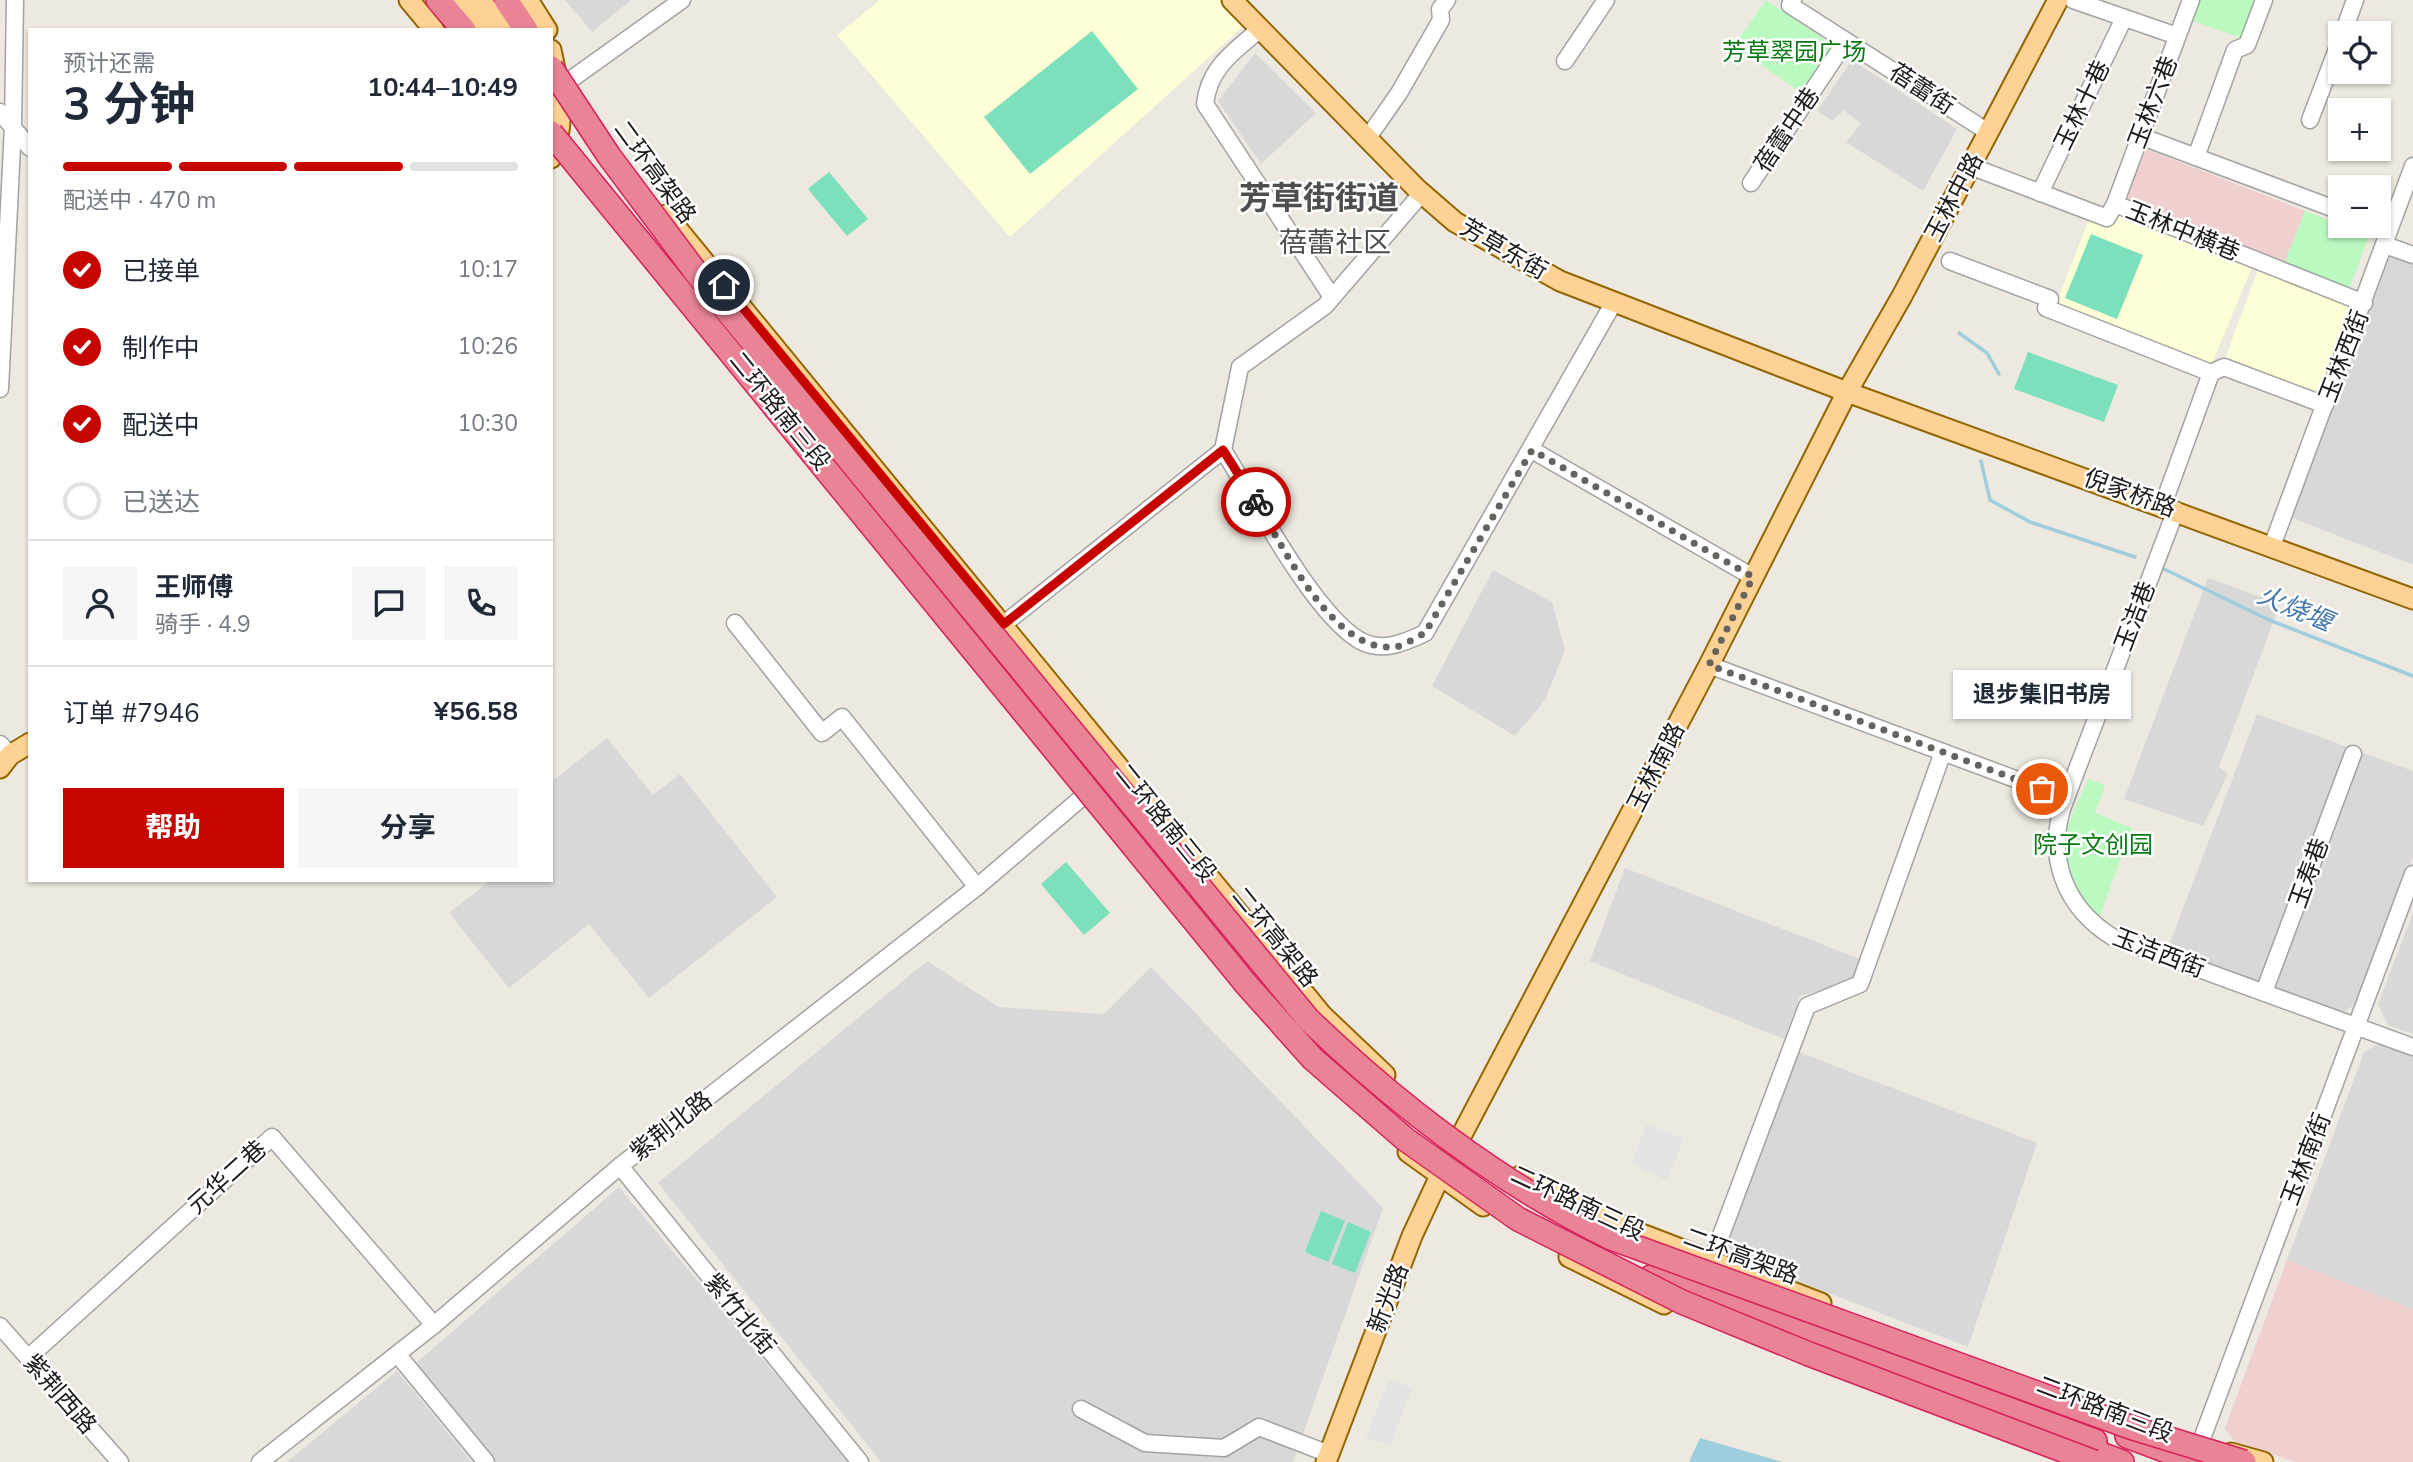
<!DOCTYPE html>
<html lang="zh">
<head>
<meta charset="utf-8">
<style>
  :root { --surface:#fff; --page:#f6f6f7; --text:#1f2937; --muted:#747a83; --line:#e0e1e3; --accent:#c60400 }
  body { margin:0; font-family:"Nunito Sans","Noto Sans SC",sans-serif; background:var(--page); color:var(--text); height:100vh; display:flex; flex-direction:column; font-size:26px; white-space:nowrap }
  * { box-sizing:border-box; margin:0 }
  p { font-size:23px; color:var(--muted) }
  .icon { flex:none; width:38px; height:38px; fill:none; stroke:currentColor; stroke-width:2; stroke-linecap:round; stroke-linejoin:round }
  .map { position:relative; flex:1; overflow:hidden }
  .details { position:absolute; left:28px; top:28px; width:525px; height:854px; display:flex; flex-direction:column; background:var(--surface); border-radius:0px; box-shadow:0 2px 5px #0004 }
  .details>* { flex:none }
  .fabs { position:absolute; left:2328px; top:21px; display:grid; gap:14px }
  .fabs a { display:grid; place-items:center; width:63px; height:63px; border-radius:0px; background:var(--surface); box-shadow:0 2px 5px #0004; font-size:35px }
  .pin { position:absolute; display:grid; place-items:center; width:60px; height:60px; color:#fff; margin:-30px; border:4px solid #fff; border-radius:50%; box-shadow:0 2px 7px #0007 }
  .courier { position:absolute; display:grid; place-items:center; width:70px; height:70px; margin:-35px; border:5px solid #c60400; border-radius:50%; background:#fff; color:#222; box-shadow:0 2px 9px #0007 }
  .bubble { position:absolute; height:49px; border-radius:0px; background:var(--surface); box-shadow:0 2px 5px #0004; font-size:23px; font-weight:700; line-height:49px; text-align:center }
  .overview em { font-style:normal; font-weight:700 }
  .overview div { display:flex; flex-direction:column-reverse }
  .overview { display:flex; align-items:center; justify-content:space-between; height:119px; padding:0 35px }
  h1 { font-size:46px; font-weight:700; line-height:52px }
  .bar { display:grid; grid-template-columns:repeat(4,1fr); gap:10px 7px; align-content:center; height:84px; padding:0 35px }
  .bar i { height:9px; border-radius:5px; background:var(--line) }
  .bar .on { background:var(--accent) }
  .bar p { grid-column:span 4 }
  .line { display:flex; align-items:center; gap:18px; padding:0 35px; border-top:2px solid var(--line) }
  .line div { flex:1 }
  .round { display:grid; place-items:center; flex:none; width:74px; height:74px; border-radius:0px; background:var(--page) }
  ol { padding:0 35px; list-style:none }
  li { display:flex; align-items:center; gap:21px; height:77px }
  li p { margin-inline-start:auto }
  li .icon { padding:7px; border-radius:50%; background:var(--accent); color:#fff; stroke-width:4 }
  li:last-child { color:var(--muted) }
  li i { width:38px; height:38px; border:4px solid var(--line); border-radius:50% }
  .cta { display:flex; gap:14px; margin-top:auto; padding:14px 35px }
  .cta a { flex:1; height:80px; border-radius:0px; background:var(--accent); color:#fff; font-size:28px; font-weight:700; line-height:80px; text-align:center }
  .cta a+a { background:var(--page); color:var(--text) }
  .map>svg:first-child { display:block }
</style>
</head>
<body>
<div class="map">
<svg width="2413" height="1462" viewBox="0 0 2413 1462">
  <rect width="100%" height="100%" fill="#ede9e0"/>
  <g fill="#d9d8d8">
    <path d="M565 0H631L592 32Z"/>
    <path d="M1255 53 1316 113 1261 164 1218 101Z"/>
    <path d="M1852 60 1957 129 1923 191 1846 142 1861 123 1843 110 1833 121 1817 111Z"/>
    <path d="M2387 251 2413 261V565L2287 516Z"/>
    <path d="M1493 570 1552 602 1565 650 1545 700 1515 736 1432 686Z"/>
    <path d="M2208 578 2280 604 2219 767 2228 774 2203 826 2124 799Z"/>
    <path d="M2257 714 2413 771V857L2358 1001 2343 1014 2168 948Z"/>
    <path d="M607 738 653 795 680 774 777 897 649 998 589 924 509 988 449 913 491 880H551V782Z"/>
    <path d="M1625 868 1860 959 1851 981 1800 996 1784 1039 1590 961Z"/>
    <path d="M2413 913V1034L2388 1025 2378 1004Z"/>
    <path d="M927 961 999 1007 1104 1014 1151 967 1383 1208 1293 1462H881L658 1183Z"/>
    <path d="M2378 1044 2413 1057V1309L2287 1260 2364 1052Z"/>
    <path d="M1798 1052 2037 1143 1968 1347 1720 1251Z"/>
    <path d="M619 1187 766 1363 849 1462H495L416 1363Z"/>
    <path d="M397 1371 472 1462H287Z"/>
  </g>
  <g fill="#efd0ce">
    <path d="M2146 149 2305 211 2284 264 2125 202Z"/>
    <path d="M2287 1260 2413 1309V1462H2295L2234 1441 2225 1428Z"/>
  </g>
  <g fill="#feffd7">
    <path d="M880 0H1226L1247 23 1010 237 837 35Z"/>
    <path d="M2116 215 2252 267 2211 366 2055 307 2089 219 2109 226Z"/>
    <path d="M2259 267 2357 305 2324 396 2225 359Z"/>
  </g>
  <g fill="#bafac0">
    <path d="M1766 0 1836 47 1803 94 1734 46Z"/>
    <path d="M2196 0H2253L2258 8 2241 38 2193 21 2190 15Z"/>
    <path d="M2305 211 2369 236 2349 289 2284 264Z"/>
    <path d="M2088 779 2105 785 2095 813 2132 828 2099 918C2047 862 2060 843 2088 779Z"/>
  </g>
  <g fill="#7be0bb">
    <path d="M1092 31 1138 89 1030 174 984 117Z"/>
    <path d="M829 172 868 219 847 236 808 189Z"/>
    <path d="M2091 234 2143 255 2117 319 2065 298Z"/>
    <path d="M2028 352 2118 385 2104 422 2014 389Z"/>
    <path d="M1066 862 1110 913 1084 935 1041 884Z"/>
    <path d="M1321 1211 1345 1221 1328 1262 1305 1252Z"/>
    <path d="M1348 1222 1371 1232 1355 1273 1332 1264Z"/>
  </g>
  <g fill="#e3e3e3">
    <path d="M1647 1124 1684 1139 1667 1180 1631 1164Z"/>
    <path d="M1389 1379 1412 1388 1390 1446 1366 1437Z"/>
  </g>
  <path fill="#9ecddd" d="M1700 1438 1783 1462H1689Z"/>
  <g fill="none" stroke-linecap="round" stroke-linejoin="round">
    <g stroke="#9ecddd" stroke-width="3.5">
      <path d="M1959 333 1987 353 1999 374"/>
      <path d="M1981 461 1990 500 2030 522 2135 557"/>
      <path d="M2164 569 2269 620 2413 676"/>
    </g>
    <g stroke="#a2a2a2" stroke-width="19">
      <g id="minor">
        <path d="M1793 0 1790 5 1988 132"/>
        <path d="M2073 0 2177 36"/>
        <path d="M1260 29C1234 52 1209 67 1205 104L1332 297"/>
        <path d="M2343 33 2355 0"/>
        <path d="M1565 61 1606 0"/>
        <path d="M559 88 682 0"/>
        <path d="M0 112 30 148"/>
        <path d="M2310 120 2340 41"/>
        <path d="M2140 136 2340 211"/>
        <path d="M1367 139 1399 93 1441 20 1440 9 1447 0"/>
        <path d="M2196 157 2235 50 2247 45 2264 0"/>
        <path d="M1970 166 2107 218 2115 204 2364 303"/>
        <path d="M1751 183 1846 41"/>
        <path d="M2040 193 2124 18"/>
        <path d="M2115 204 2191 0"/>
        <path d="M2385 245 2413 255"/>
        <path d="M1950 261 2050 299 2046 308 2211 373 2224 367 2325 405"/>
        <path d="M0 389 13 126 15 0"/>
        <path d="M1223 450C1254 499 1313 613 1359 640 1381 653 1404 643 1425 633L1614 302"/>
        <path d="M1532 450 1753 577"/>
        <path d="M2163 505 2211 373"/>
        <path d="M2272 546 2413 166"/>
        <path d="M735 623 822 733 842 717 977 887"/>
        <path d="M1004 624 1223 450 1240 367 1325 306 1422 193"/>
        <path d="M1709 665 2066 798 2176 510"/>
        <path d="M0 744 10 755"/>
        <path d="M2066 798C2044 853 2063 907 2114 938L2413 1047"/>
        <path d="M2264 992 2353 754"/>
        <path d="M620 1166 860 1462"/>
        <path d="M1711 1262 1807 1006 1860 984 1943 752"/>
        <path d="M0 1326 120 1462"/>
        <path d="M398 1355 486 1462"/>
        <path d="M29 1357 272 1137 434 1325"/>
        <path d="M1081 1409 1145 1443 1224 1448 1259 1427 1329 1454"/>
        <path d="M2200 1444 2413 874"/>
        <path d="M260 1462 434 1325 620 1166 977 887 1086 794"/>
      </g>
    </g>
    <g stroke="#926500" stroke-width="23">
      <g id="major">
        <path d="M409 0 434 30"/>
        <path d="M461 0 486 30"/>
        <path d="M480 0 506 30"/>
        <path d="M528 0 547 30"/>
        <path d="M1232 0 1417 189 1455 222 1560 281 1847 392 2413 599"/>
        <path d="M551 50C559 86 567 124 551 158"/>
        <path d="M666 215 1322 1015 1385 1075"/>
        <path d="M0 768 10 755 30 743"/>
        <path d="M1408 1152 1483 1206"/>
        <path d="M1520 1176 1634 1231 1821 1303"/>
        <path d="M1569 1257 1664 1304"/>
        <path d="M2231 1453 2263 1462"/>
        <path d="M1326 1462 1412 1236 1439 1178 1709 665 1847 392 1902 296 2058 0"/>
      </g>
    </g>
    <g stroke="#d91f5b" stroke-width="26">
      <g id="highway">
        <path d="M438 0 464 30"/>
        <path d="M506 0 526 30"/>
        <path d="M1651 1277 2095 1441"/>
        <path d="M2127 1436 2196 1462"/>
        <path d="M2074 1444 2122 1462"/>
      </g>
    </g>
    <use href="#minor" stroke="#fff" stroke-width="16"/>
    <use href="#major" stroke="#fed294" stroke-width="19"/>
    <use href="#highway" stroke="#e88495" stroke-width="23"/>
    <g stroke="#d91f5b" stroke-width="26" stroke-linecap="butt">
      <g id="highway-bridge">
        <path d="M551 68 609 156 701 279 1308 1019C1399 1107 1498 1182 1611 1238L2130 1427 2244 1462"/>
        <path d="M551 133 1246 984 1313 1059 1405 1139 1518 1219 1682 1302 1809 1354 2094 1462"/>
      </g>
    </g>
    <use href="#highway-bridge" stroke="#e88495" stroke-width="23"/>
  </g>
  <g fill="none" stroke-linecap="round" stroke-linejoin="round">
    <path stroke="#646360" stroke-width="7" stroke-dasharray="0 12.6" d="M1256 502C1284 547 1332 653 1395 647 1404 646 1416 637 1425 633L1532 450 1753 577 1709 665 2042 789"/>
    <path stroke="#c60400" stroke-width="9" d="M724 285 1004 624 1223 450 1256 502"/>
  </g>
  <g text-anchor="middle" stroke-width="5" stroke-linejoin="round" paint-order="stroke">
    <g font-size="24" fill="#087a14" stroke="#fff">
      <text x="1794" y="60">芳草翠园广场</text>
      <text x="2093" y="853">院子文创园</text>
    </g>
    <g font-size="24" fill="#1b1b1b" stroke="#fff">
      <text transform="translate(1922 89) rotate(33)" y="8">蓓蕾街</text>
      <text transform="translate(2153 102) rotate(-69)" y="8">玉林六巷</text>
      <text transform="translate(2082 105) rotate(-64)" y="8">玉林十巷</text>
      <text transform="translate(1787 130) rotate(-56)" y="8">蓓蕾中巷</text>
      <text transform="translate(655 172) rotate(54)" y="8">二环高架路</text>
      <text transform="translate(1954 197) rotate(-62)" y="8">玉林中路</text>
      <text transform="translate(2183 231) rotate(22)" y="8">玉林中横巷</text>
      <text transform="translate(1504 249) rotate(30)" y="8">芳草东街</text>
      <text transform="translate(2344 356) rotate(-69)" y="8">玉林西街</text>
      <text transform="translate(780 411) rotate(51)" y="8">二环路南三段</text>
      <text transform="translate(2130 493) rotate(20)" y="8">倪家桥路</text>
      <text transform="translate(2135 616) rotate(-69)" y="8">玉洁巷</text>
      <text transform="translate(1656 767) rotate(-63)" y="8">玉林南路</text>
      <text transform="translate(1166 823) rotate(51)" y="8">二环路南三段</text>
      <text transform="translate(2309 873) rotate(-70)" y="8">玉寿巷</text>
      <text transform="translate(1275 937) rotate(51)" y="8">二环高架路</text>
      <text transform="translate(2159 953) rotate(21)" y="8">玉洁西街</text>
      <text transform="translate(671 1126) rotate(-38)" y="8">紫荆北路</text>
      <text transform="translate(2306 1159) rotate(-69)" y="8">玉林南街</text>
      <text transform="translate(227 1177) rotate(-42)" y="8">元华二巷</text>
      <text transform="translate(1578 1203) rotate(25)" y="8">二环路南三段</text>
      <text transform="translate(1741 1256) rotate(20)" y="8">二环高架路</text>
      <text transform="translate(1388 1298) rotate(-69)" y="8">新光路</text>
      <text transform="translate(740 1314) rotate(51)" y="8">紫竹北街</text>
      <text transform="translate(60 1394) rotate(49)" y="8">紫荆西路</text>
      <text transform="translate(2105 1409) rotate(21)" y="8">二环路南三段</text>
    </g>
    <g font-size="26" font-style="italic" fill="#4677ac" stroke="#fff">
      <text transform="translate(2295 608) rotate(23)" y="9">火烧堰</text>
    </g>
    <g font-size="28" fill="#4e4e4e" stroke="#fff">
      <text x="1335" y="252">蓓蕾社区</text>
    </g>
    <g font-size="32" font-weight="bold" fill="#4e4e4e" stroke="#fff">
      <text x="1319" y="209">芳草街街道</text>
    </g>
  </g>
</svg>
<div class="fabs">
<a><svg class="icon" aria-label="locate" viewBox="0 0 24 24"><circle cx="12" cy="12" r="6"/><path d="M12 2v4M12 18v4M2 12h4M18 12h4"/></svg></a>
<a>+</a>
<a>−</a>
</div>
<div class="pin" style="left:2042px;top:789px;background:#ea580c"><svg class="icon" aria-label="bag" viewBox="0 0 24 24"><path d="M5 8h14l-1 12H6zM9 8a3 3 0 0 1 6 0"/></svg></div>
<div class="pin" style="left:724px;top:285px;background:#1f2937"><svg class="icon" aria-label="home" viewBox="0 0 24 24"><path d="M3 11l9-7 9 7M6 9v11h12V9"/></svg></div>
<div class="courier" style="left:1256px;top:502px"><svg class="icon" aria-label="bike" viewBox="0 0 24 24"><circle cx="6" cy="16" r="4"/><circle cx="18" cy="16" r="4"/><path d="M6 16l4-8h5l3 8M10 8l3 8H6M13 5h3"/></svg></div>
<div class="bubble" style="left:1953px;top:670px;width:178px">退步集旧书房</div>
<section class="details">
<div class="overview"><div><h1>3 分钟</h1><p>预计还需</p></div><em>10:44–10:49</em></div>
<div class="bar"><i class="on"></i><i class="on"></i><i class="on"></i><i></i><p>配送中 · 470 m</p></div>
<ol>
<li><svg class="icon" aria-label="check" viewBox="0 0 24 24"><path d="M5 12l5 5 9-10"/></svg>已接单<p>10:17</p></li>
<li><svg class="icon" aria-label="check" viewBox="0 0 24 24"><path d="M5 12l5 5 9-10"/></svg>制作中<p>10:26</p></li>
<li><svg class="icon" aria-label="check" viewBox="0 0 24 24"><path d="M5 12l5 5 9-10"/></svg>配送中<p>10:30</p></li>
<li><i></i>已送达</li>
</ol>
<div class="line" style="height:126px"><a class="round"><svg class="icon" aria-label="person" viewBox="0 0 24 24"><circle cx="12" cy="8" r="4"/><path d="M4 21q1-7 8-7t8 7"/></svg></a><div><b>王师傅</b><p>骑手 · 4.9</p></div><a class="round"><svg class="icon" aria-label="chat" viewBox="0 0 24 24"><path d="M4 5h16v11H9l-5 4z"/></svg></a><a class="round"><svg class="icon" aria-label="phone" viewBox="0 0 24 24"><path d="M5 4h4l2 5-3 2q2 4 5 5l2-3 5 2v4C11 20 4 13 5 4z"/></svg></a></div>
<div class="line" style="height:91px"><div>订单 #7946</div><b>¥56.58</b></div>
<div class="cta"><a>帮助</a><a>分享</a></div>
</section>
</div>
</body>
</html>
